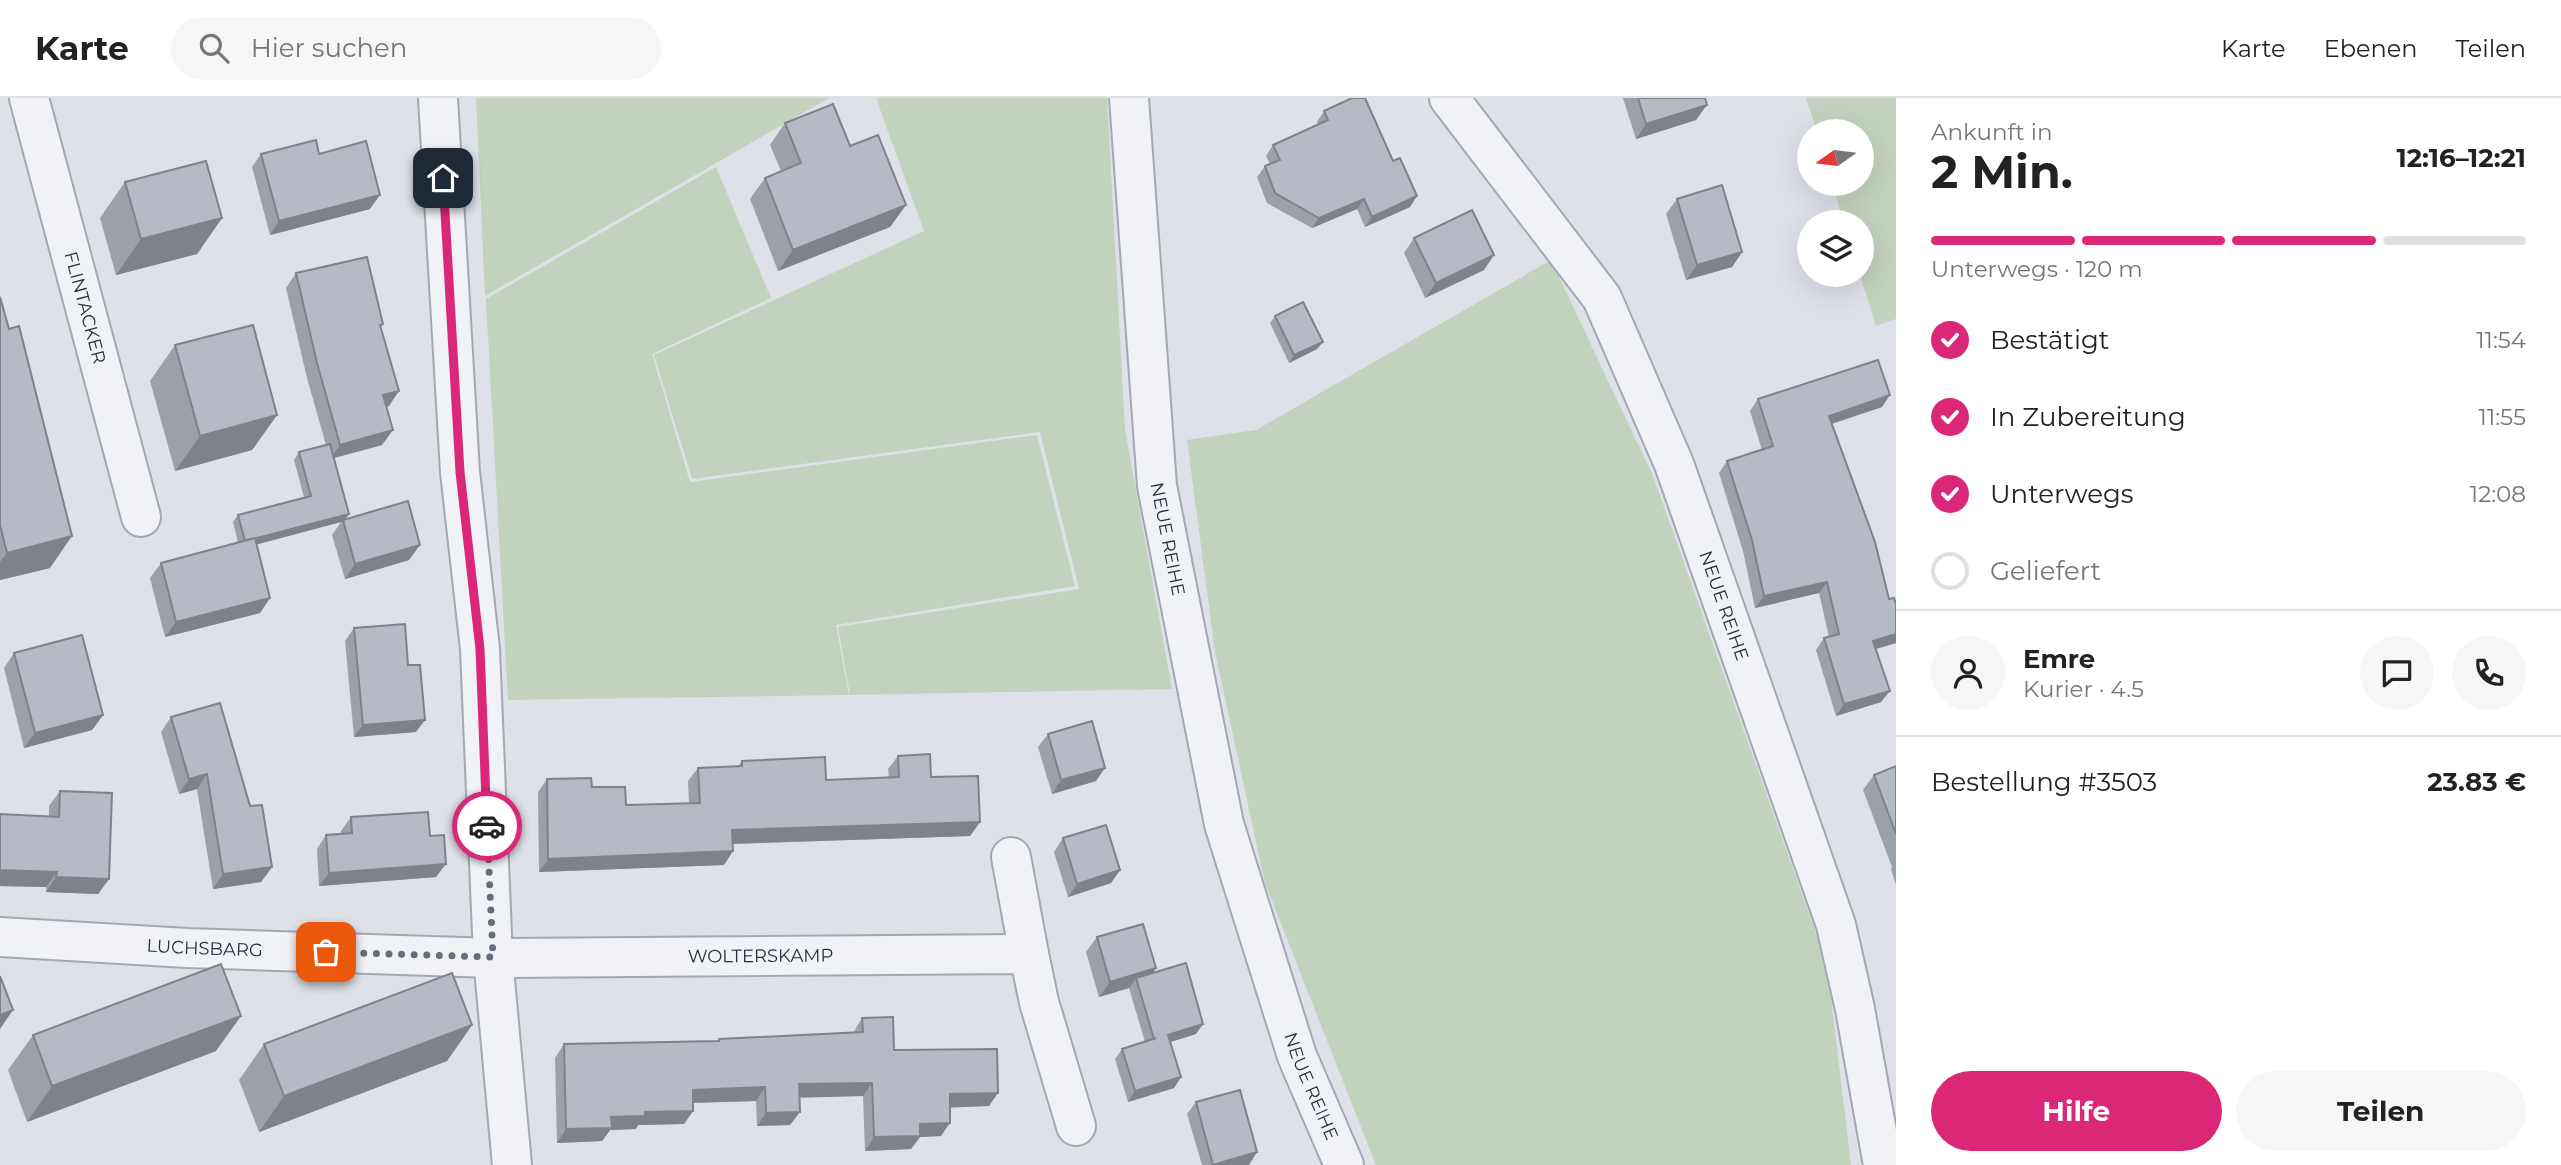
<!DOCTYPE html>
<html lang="de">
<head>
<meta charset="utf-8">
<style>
  :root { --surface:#fff; --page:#f6f6f6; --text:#222; --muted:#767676; --line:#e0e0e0; --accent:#db2777 }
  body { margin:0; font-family:Montserrat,sans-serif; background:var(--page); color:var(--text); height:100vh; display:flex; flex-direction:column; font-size:26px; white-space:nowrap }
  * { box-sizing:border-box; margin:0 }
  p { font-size:23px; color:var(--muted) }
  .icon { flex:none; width:38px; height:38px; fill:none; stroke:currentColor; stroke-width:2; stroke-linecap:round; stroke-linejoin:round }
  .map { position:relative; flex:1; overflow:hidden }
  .side { display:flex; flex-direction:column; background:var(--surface); width:665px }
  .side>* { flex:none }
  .needle { width:46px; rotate:256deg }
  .buttons { position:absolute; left:1797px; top:21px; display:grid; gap:14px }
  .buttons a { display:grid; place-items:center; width:77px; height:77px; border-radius:50%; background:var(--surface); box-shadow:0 7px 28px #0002; font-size:35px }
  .pin { position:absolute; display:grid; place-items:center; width:60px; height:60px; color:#fff; margin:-30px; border-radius:14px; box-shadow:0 4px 10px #0006 }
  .courier { position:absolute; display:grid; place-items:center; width:70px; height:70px; margin:-35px; border:5px solid #db2777; border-radius:50%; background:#fff; color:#222; box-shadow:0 2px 9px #0007 }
  .summary em { font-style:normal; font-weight:700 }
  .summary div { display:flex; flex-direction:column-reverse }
  .summary { display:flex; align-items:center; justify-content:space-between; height:119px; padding:0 35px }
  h1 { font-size:46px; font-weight:700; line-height:52px }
  .bar { display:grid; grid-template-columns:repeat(4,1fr); gap:10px 7px; align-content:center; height:84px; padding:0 35px }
  .bar i { height:9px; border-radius:5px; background:var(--line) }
  .bar .current { background:var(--accent) }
  .bar p { grid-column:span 4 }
  .line { display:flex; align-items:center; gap:18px; padding:0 35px; border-top:2px solid var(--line) }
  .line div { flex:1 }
  .round { display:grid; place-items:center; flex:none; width:74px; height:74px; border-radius:37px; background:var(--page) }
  ol { padding:0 35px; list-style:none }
  li { display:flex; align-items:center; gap:21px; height:77px }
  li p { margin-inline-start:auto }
  li .icon { padding:7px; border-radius:50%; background:var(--accent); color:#fff; stroke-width:4 }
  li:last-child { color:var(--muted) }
  li i { width:38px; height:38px; border:4px solid var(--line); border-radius:50% }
  .cta { display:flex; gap:14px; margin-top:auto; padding:14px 35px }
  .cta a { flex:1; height:80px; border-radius:42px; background:var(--accent); color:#fff; font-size:28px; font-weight:700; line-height:80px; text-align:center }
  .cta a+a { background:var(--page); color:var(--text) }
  header { display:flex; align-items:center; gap:42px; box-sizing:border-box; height:98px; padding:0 35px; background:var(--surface); border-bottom:2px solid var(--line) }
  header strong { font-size:33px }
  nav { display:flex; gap:38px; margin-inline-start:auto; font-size:24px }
  .search { width:490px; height:63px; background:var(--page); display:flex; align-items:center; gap:18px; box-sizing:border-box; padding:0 24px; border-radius:38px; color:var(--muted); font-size:26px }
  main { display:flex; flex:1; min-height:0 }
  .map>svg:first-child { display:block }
</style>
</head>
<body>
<header>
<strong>Karte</strong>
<div class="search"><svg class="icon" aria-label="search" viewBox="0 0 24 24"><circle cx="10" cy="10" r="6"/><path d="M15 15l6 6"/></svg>Hier suchen</div>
<nav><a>Karte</a><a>Ebenen</a><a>Teilen</a></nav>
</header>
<main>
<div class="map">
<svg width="1896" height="1067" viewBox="0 0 1896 1067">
  <rect width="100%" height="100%" fill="#dee1e8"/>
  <g fill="#c3d2be">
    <path d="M476 0H829L485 198Z"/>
    <path d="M876 0H1107L1125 331 1172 591 850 597 838 529 1079 491 1040 334 692 381 654 257 924 133Z"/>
    <path d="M1806 0H1896V221L1876 228 1860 177H1862V124H1844L1832 86H1862V33H1817Z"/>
    <path d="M716 69 771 200 652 256 690 384 1037 337 1075 488 836 527 849 597 508 602 486 201Z"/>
    <path d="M1551 162 1653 378 1827 866 1851 1067H1376L1265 785 1215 554 1187 342 1256 332Z"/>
  </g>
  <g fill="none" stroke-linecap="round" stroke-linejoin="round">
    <g stroke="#a3a8b2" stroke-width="42">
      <g id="minor">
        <path id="s1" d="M29 0 141 419"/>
        <path d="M438 0 460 374 480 551 493 860 512 1067"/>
        <path id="s2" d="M1129 0 1157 388 1224 726 1297 958 1344 1067"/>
        <path id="s3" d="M1449 0 1602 200 1674 366 1836 827 1855 911 1883 1067"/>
        <path d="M1011 759 1029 856"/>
        <path id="s4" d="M0 839 187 850 493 860 1029 856 1039 904 1076 1028"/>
      </g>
    </g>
    <use href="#minor" stroke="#f0f2f6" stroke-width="38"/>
  </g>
  <g fill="#9ca0a9">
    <path d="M1623 0H1705L1696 22 1636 41Z"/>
    <path d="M1324 13 1410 109 1365 129 1357 111 1312 130 1267 105 1257 79 1265 68 1270 66 1266 58 1273 47 1318 26 1317 24Z"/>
    <path d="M785 25 850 48 906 107 890 129 778 173 750 101 765 80 781 73 770 47Z"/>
    <path d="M261 56H319L370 111 270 137 252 69Z"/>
    <path d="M125 84 222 120 197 156 116 177 100 120Z"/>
    <path d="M1677 101 1742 154 1732 169 1686 182 1666 116Z"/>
    <path d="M1414 140 1484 172 1425 200 1404 155Z"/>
    <path d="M296 175 383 226 380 230 389 308H386L382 347 334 360 349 416 345 421 409 462 345 481 332 437 341 424 257 446 270 500 260 515 165 539 150 480 161 465 238 445 233 424 238 417 304 399 294 362 299 354 326 347 307 280 286 190Z"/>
    <path d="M0 199 9 231 50 470 0 482Z"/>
    <path d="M1275 218 1317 251 1289 265 1270 225Z"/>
    <path d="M175 247 277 317 252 352 175 373 150 283Z"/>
    <path d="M1758 301 1882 309 1832 326 1889 501 1896 506V545L1876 551 1881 604 1836 618 1816 552 1824 540 1829 539 1819 495 1755 510 1743 453 1719 375 1727 363 1762 352 1750 313Z"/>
    <path d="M354 530 408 567 416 634 354 639 345 543Z"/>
    <path d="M14 555 103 617 92 632 24 650 4 570Z"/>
    <path d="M171 619 250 708 272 769 261 784 213 791 197 691 179 696 161 634Z"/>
    <path d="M1048 636 1096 683 1052 696 1038 649Z"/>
    <path d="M898 658 931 679 980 724 970 738 733 746V753L724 767 539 774 538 694 547 681 592 689 626 707 689 706 688 683 698 670 738 668 742 663 826 682 889 680 888 671Z"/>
    <path d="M1896 668V787L1891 771 1892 769 1863 692 1874 677Z"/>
    <path d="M60 693 109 781 98 796 46 794V789L0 788V716L49 718V708Z"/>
    <path d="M351 719 430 738 436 779 319 788 317 751 326 737 341 736V733Z"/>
    <path d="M1063 740 1120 772 1111 785 1068 799 1054 754Z"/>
    <path d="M1097 839 1156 870 1153 875 1196 936 1170 944 1181 979 1174 990 1128 1004 1115 961 1122 951 1145 944 1129 890 1099 899 1086 854Z"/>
    <path d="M862 920 894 952 989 1008 950 1009 941 1038 920 1039 911 1051 865 1053 863 998 799 999 790 1027 757 1028 756 1003 693 1005V1013L684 1026 638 1027 636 1031 610 1032 602 1043 557 1045 555 960 564 946 718 943 719 941 853 935Z"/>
    <path d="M472 927 447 963 259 1034 239 982 264 946Z"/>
    <path d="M33 937 216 953 27 1024 8 972Z"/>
    <path d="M1196 1004 1249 1067H1202L1187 1016Z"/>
  </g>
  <g fill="#7f8289">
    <path d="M1707 7 1696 22 1636 41 1646 26Z"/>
    <path d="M380 97 370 111 270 137 279 123Z"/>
    <path d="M1417 98 1410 109 1365 129 1372 119Z"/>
    <path d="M1364 101 1357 111 1312 130 1319 120Z"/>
    <path d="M906 107 890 129 778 173 793 152Z"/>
    <path d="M222 120 197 156 116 177 141 141Z"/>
    <path d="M1742 154 1732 169 1686 182 1697 167Z"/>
    <path d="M1494 157 1484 172 1425 200 1436 185Z"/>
    <path d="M1323 244 1317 251 1289 265 1294 257Z"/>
    <path d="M399 293 389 308 373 312 383 297Z"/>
    <path d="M1890 297 1882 309 1821 329 1829 318Z"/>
    <path d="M277 317 252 352 175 373 200 338Z"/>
    <path d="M393 332 382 347 330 361 340 347Z"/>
    <path d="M349 416 344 423 343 422 341 424 240 451 245 443Z"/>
    <path d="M72 438 50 470 0 482V464L7 455Z"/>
    <path d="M420 447 409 462 345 481 355 466Z"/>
    <path d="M1827 484 1819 495 1755 510 1764 498Z"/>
    <path d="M270 500 260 515 165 539 176 524Z"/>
    <path d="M1896 536V545L1865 554 1873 543Z"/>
    <path d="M1890 593 1881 604 1836 618 1844 606Z"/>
    <path d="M103 617 92 632 24 650 35 635Z"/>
    <path d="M425 622 416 634 354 639 363 627Z"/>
    <path d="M1105 670 1096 683 1052 696 1061 682Z"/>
    <path d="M207 676 197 691 179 696 189 681Z"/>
    <path d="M980 724 970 738 723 746 732 732Z"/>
    <path d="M733 753 724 767 539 774 548 761Z"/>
    <path d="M446 766 436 779 319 788 329 775Z"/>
    <path d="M272 769 261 784 213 791 223 776Z"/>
    <path d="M0 772 57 774 46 789 0 788Z"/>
    <path d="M1120 772 1111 785 1068 799 1077 786Z"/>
    <path d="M56 779 109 781 98 796 46 794Z"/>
    <path d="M1156 870 1146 885 1136 880 1129 890 1099 899 1110 884Z"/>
    <path d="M13 912 0 931V917Z"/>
    <path d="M241 918 216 953 27 1024 52 988Z"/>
    <path d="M1203 926 1196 936 1161 947 1168 937Z"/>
    <path d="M472 927 447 963 259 1034 284 998Z"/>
    <path d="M1181 979 1174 990 1128 1004 1135 993Z"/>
    <path d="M872 985 863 998 790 1000 799 986Z"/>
    <path d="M765 989 756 1003 683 1005 693 992Z"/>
    <path d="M998 995 989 1008 940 1010 950 996Z"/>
    <path d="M693 1013 684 1026 638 1027 636 1031 610 1032 602 1043 557 1045 566 1031 611 1019 645 1014Z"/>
    <path d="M800 1014 790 1027 757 1028 766 1015Z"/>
    <path d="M950 1025 941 1038 920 1039 911 1051 865 1053 874 1039 920 1026Z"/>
    <path d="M1257 1054 1249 1067H1213Z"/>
  </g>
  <g fill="#b5bac4" stroke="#7f8289" stroke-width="2">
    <path d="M1352 0H1365L1393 63 1400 60 1417 98 1372 119 1364 101 1319 120 1275 95 1265 68 1280 62 1273 47 1328 22 1324 13Z"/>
    <path d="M1638 0H1705L1707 7 1646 26Z"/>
    <path d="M833 6 850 48 878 37 906 107 793 152 765 80 801 65 785 25Z"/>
    <path d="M316 42 319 56 366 43 380 97 279 123 261 56Z"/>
    <path d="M206 63 222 120 141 141 125 84Z"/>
    <path d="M1722 87 1742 154 1697 167 1677 101Z"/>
    <path d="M1472 112 1494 157 1436 185 1414 140Z"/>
    <path d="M367 159 383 226 380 227 399 293 383 297 393 332 340 347 317 265 296 175Z"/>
    <path d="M0 199 9 231 19 228 72 438 7 455 0 427Z"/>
    <path d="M1303 204 1323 244 1294 257 1275 218Z"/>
    <path d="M253 227 277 317 200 338 175 247Z"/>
    <path d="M1878 262 1890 297 1829 318 1875 444 1889 501 1894 500 1896 506V536L1873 543 1890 593 1844 606 1824 540 1839 536 1827 484 1764 498 1752 442 1727 363 1773 348 1758 301Z"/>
    <path d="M330 346 349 416 245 443 238 417 311 398 299 354Z"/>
    <path d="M408 403 420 447 355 466 343 422Z"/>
    <path d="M255 440 270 500 176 524 161 465Z"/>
    <path d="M405 526 408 567H420L425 622 363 627 354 530Z"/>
    <path d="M82 537 103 617 35 635 14 555Z"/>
    <path d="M220 605 250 708 262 707 272 769 223 776 207 676 189 681 171 619Z"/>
    <path d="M1092 623 1105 670 1061 682 1048 636Z"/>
    <path d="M930 656 931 679 978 678 980 724 732 732 733 753 548 761 547 681 591 680 592 689H625L626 707 700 705 698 670 742 668V663L825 659 826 682 899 679 898 658Z"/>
    <path d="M1896 668V736L1874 677Z"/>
    <path d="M60 693 112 695 109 781 56 779 57 774 0 772V716L59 719Z"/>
    <path d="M428 714 430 738 444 737 446 766 329 775 326 737 352 735 351 719Z"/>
    <path d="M1106 727 1120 772 1077 786 1063 740Z"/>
    <path d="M1143 826 1156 870 1110 884 1097 839Z"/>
    <path d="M1186 865 1203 926 1168 937 1181 979 1135 993 1122 951 1156 940 1154 941 1136 880Z"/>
    <path d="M221 866 241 918 52 988 33 937Z"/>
    <path d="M452 875 472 927 284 998 264 946Z"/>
    <path d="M0 878 13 912 0 917Z"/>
    <path d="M893 919 894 952 997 951 998 995 950 996V1025L920 1026V1038L874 1039 872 985 799 986 800 1014 766 1015 765 989 693 992V1013L645 1014V1018L611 1019 612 1030 566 1031 564 946 719 943V941L863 934 862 920Z"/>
    <path d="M1240 992 1257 1054 1213 1067 1196 1004Z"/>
  </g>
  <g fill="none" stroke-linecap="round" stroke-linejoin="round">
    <path stroke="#676d7a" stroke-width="7" stroke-dasharray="0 12.6" d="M326 854 493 859 487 728"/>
    <path stroke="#db2777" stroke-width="9" d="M443 80 460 374 480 551 487 728"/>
  </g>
  <g text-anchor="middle" stroke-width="7" stroke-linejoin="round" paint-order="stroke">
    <g font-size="18" fill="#272f3e" stroke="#edf0f5">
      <text dy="6" stroke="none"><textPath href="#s1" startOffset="217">FLINTACKER</textPath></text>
      <text dy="6" stroke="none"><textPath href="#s2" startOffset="443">NEUE REIHE</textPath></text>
      <text dy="6" stroke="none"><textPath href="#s3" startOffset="583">NEUE REIHE</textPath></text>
      <text dy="6" stroke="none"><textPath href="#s4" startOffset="205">LUCHSBARG</textPath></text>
      <text dy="6" stroke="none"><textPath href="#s4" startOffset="761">WOLTERSKAMP</textPath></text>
      <text dy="6" stroke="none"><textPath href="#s2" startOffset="1010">NEUE REIHE</textPath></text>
    </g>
  </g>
</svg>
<div class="buttons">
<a><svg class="needle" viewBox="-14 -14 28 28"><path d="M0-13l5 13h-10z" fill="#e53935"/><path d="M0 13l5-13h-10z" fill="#767676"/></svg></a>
<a><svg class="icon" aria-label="layers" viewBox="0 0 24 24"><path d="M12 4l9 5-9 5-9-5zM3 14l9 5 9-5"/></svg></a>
</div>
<div class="pin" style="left:326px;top:854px;background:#ea580c"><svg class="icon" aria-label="bag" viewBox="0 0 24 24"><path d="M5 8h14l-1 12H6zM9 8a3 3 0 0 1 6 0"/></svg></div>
<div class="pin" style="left:443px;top:80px;background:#1f2937"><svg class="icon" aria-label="home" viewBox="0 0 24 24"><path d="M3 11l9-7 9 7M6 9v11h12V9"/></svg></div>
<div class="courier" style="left:487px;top:728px"><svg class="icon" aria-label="car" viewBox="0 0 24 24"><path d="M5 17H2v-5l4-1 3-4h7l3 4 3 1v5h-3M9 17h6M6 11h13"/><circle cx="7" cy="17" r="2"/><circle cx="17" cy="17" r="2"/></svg></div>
</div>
<section class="side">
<div class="summary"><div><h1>2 Min.</h1><p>Ankunft in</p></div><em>12:16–12:21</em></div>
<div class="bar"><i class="current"></i><i class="current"></i><i class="current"></i><i></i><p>Unterwegs · 120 m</p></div>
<ol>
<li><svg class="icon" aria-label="check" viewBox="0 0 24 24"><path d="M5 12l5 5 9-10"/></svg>Bestätigt<p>11:54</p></li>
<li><svg class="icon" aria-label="check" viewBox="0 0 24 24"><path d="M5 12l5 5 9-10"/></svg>In Zubereitung<p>11:55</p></li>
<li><svg class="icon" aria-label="check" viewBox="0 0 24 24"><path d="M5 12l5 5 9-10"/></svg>Unterwegs<p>12:08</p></li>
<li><i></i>Geliefert</li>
</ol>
<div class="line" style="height:126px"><a class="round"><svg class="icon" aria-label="person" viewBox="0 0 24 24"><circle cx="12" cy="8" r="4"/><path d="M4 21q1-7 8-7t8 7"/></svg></a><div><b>Emre</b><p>Kurier · 4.5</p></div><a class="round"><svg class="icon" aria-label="chat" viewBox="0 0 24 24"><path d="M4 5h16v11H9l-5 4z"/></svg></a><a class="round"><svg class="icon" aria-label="phone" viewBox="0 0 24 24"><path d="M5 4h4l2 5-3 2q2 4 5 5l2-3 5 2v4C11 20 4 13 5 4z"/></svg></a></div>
<div class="line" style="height:91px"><div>Bestellung #3503</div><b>23.83 €</b></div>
<div class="cta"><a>Hilfe</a><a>Teilen</a></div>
</section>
</main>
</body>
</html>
